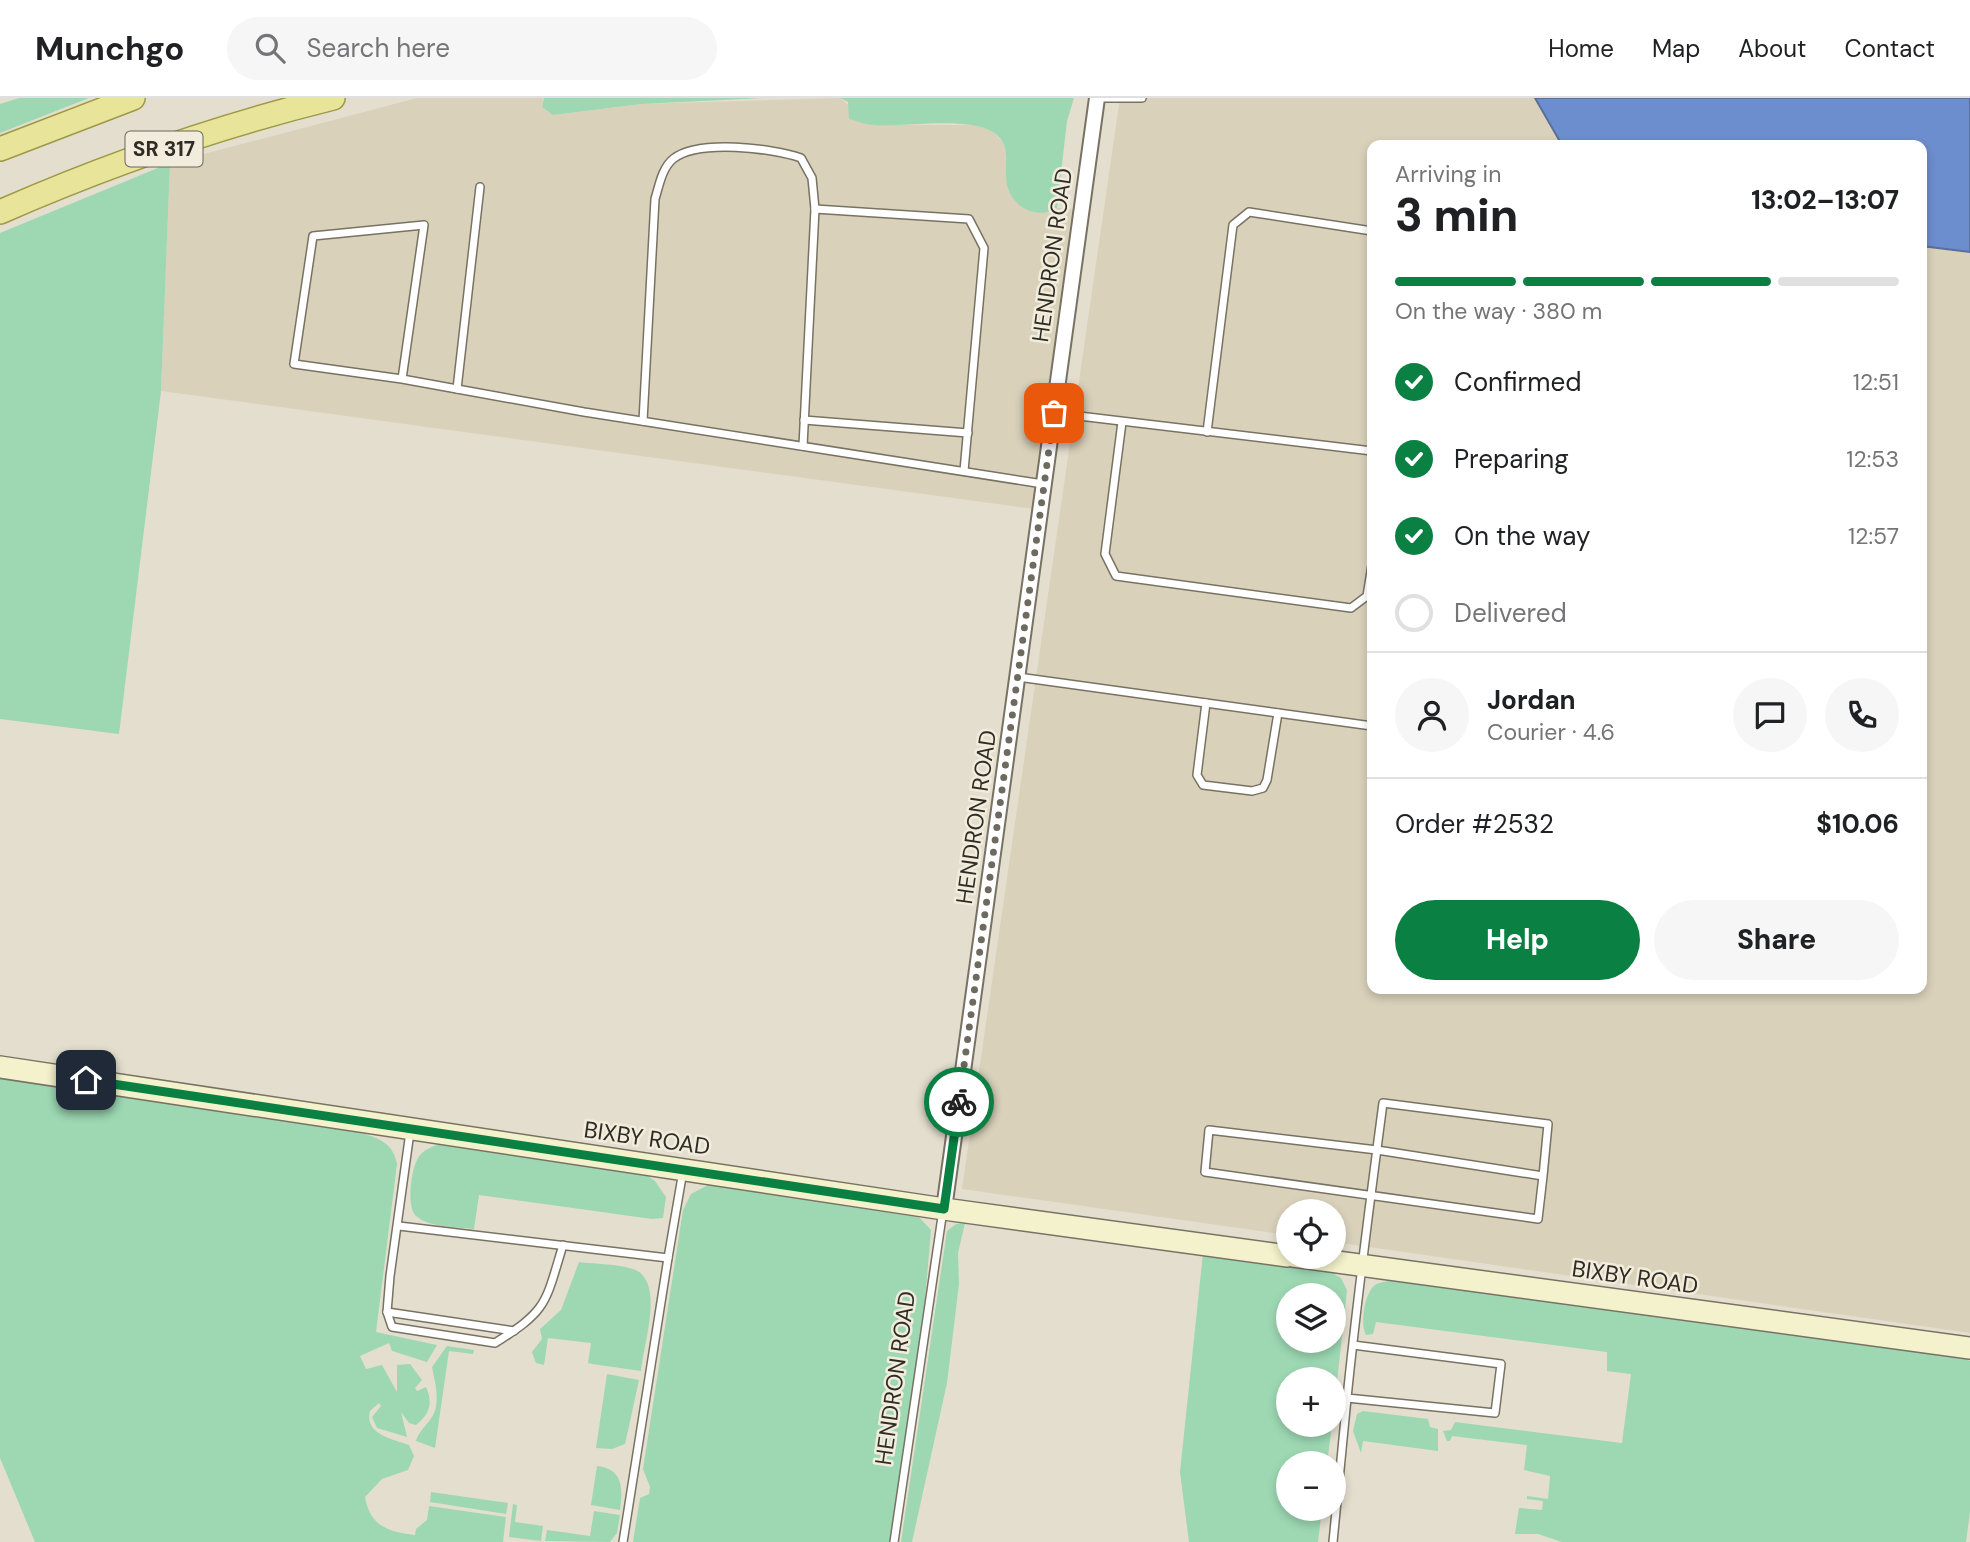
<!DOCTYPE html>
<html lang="en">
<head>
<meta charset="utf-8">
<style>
  :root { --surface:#fff; --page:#f6f6f6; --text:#202124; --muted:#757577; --line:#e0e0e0; --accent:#0b8043 }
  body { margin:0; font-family:"DM Sans",sans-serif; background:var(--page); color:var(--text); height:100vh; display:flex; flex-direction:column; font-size:26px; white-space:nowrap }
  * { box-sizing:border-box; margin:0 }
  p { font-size:23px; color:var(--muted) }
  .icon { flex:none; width:38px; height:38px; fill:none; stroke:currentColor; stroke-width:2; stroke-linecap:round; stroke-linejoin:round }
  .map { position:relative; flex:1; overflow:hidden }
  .drawer { position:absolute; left:1367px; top:42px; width:560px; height:854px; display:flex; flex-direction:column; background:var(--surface); border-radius:14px; box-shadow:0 4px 10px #0003 }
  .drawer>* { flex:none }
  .tools { position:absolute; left:1276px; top:1101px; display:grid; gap:14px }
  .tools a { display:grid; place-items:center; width:70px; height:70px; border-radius:50%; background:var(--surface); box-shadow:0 4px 10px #0003; font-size:35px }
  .pin { position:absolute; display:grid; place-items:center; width:60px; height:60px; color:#fff; margin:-30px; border-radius:14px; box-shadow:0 4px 10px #0006 }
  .courier { position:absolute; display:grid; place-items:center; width:70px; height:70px; margin:-35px; border:5px solid #0b8043; border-radius:50%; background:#fff; color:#222; box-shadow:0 2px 9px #0007 }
  .headline em { font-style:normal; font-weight:800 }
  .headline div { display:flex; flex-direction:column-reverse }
  .headline { display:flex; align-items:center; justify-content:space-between; height:119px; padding:0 28px }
  h1 { font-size:46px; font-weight:800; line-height:52px }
  .bar { display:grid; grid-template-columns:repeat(4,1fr); gap:10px 7px; align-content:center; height:84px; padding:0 28px }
  .bar i { height:9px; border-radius:5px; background:var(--line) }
  .bar .on { background:var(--accent) }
  .bar p { grid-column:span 4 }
  .line { display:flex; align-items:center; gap:18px; padding:0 28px; border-top:2px solid var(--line) }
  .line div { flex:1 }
  .round { display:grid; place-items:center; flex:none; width:74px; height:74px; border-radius:37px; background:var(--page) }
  ol { padding:0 28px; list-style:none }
  li { display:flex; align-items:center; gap:21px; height:77px }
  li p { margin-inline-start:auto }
  li .icon { padding:7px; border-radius:50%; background:var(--accent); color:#fff; stroke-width:4 }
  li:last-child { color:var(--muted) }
  li i { width:38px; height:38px; border:4px solid var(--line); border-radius:50% }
  .cta { display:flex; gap:14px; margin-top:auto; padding:14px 28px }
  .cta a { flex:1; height:80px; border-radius:42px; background:var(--accent); color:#fff; font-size:28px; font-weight:800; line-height:80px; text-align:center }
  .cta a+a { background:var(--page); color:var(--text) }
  header { display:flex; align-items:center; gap:42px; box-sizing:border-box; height:98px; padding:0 35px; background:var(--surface); border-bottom:2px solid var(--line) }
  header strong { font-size:33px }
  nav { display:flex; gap:38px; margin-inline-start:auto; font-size:24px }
  .search { width:490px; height:63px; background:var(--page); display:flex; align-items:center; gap:18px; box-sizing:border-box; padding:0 24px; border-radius:38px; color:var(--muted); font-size:26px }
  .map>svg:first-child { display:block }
</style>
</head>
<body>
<header>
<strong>Munchgo</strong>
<div class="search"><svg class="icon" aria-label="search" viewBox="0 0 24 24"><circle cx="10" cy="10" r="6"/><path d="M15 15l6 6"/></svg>Search here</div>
<nav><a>Home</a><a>Map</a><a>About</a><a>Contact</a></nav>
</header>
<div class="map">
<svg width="1970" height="1444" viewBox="0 0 1970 1444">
  <rect width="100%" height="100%" fill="#e4dece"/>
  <g fill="#d9d1ba" fill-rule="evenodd">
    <path d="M417 0H543L542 9 553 17 642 6 840 0 872 27H975L992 33 1002 43 1007 54 1008 91 1049 115 1057 110 1074 111 1034 411 161 293 170 65Z"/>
    <path d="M1120 0H1970V1235L1334 1144V1113H1288V1137L962 1091ZM1372 47H1922V891H1372Z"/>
  </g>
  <g fill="#9dd8b3" fill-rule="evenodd">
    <path d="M19 0H89L0 35V6Z"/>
    <path d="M544 0H766L641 6 553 17 542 9Z"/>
    <path d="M840 0H1074L1067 23 1057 110C1040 121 1017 112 1009 93 1000 72 1016 49 993 34 968 18 905 29 875 27 866 27 857 23 849 21L848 4Z"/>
    <path d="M170 65 161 293 119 636 0 621V135Z"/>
    <path d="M0 979 352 1033C373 1038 393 1042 397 1066L376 1234 437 1247 427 1264 392 1253 389 1245 360 1258 366 1271 382 1267 397 1294V1267L410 1266 422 1282 415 1290 417 1293 426 1289C433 1305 430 1316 416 1327L409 1325 401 1314 407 1339 377 1330 372 1319 381 1308 379 1305 370 1313C364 1336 392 1341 409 1347L414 1358 408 1372 382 1381 365 1399C370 1428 388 1434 415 1437L416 1431 427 1422 429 1408 506 1419 503 1444H35L0 1360Z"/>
    <path d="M440 1046 648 1078 655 1083 666 1099 663 1120 652 1121 479 1097 474 1131C457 1129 430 1130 416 1118 406 1108 411 1072 418 1060 423 1052 431 1049 440 1046Z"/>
    <path d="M708 1087 910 1116 918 1118 931 1132 925 1202 891 1444H633L640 1400 649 1396 650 1389 643 1371 683 1112 691 1096Z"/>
    <path d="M965 1125 958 1155 959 1186 947 1285 912 1444H901L947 1133 956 1126Z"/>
    <path d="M1203 1155 1328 1172 1341 1180 1347 1192 1334 1312V1281H1288V1326L1332 1327 1327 1365H1288V1410L1322 1411 1318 1444H1189L1180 1374ZM1288 1197H1334V1242H1288Z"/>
    <path d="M579 1164C596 1166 617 1166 633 1171 666 1182 643 1247 641 1273L592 1266 588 1265 591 1245 548 1240 544 1267 536 1265 532 1254 542 1241 540 1231 561 1212Z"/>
    <path d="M1391 1182 1963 1259 1970 1263V1414L1966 1444H1562L1538 1436H1515L1519 1410 1542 1412 1543 1403 1527 1401V1398L1548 1401 1550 1378 1524 1372 1527 1347 1452 1338 1450 1343H1447L1443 1333 1451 1332 1455 1324 1622 1345 1631 1276 1607 1273V1254L1376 1224 1373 1236 1366 1237C1360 1227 1364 1195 1375 1187 1379 1184 1386 1184 1391 1182Z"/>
    <path d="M447 1248 474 1252 473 1256 449 1253 435 1350 416 1343C419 1333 426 1328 432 1319 441 1306 435 1283 432 1269Z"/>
    <path d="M607 1276 639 1282 625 1346 612 1351 596 1350Z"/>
    <path d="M1363 1313 1428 1321 1430 1329 1438 1331V1353L1363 1343 1361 1355 1353 1333 1357 1316Z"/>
    <path d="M597 1368C623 1371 623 1390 620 1412L591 1407Z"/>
    <path d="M431 1394 508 1405 506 1416 430 1404Z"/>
    <path d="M513 1406 517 1407 515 1424 543 1428 541 1443 509 1439Z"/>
    <path d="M594 1413 620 1417 617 1435 610 1444 545 1443 547 1432 590 1438Z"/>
  </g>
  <path fill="#6c8dce" stroke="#59709b" stroke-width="2" d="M1535 0H1970V154L1922 148V47H1562Z"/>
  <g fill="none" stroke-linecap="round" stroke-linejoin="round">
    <g stroke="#787264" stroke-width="10">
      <g id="lane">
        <path d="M1097 0H1142"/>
        <path d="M402 281 424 127 313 138 294 266 402 281 584 314 1043 386"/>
        <path d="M457 291 480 89"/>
        <path d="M1054 315 1372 353"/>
        <path d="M804 322 968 335"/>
        <path d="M643 323 655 101C659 88 662 70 673 61 698 41 772 50 801 60L812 80 815 111"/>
        <path d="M1122 324 1105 456 1116 478 1351 510 1367 498 1372 467"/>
        <path d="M1207 334 1233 127 1249 114 1372 133"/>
        <path d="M803 348 815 111 969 121 984 150 964 373"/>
        <path d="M1018 579 1372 628"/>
        <path d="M1206 605 1197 677 1203 687 1252 693 1263 690 1267 682 1278 615"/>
        <path d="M410 1034 390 1178 387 1214 392 1229 495 1245C548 1212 545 1206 563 1147"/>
        <path d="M399 1128 668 1160 683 1073"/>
        <path d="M387 1214 514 1233"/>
        <path d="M1353 1247 1501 1266 1495 1315 1347 1300C1357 1201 1370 1103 1383 1005L1548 1026 1543 1078 1377 1052 1209 1032 1205 1074 1538 1121 1543 1078"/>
        <path d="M623 1444 668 1160"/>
        <path d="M894 1444 943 1112"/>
        <path d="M1333 1444 1347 1300"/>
      </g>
    </g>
    <g stroke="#787264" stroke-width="18">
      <path id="street" d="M944 1111 1097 0"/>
    </g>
    <g stroke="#787264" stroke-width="24">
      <g id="secondary">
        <path d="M0 969 944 1111 1288 1158"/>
        <path d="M1293 1158 1970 1250"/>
      </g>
    </g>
    <g stroke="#9d9945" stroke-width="26">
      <g id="primary">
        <path d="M0 51 133 0"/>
        <path d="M0 114C107 67 220 28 333 0"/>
      </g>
    </g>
    <use href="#lane" stroke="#fff" stroke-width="7"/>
    <use href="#street" stroke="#fff" stroke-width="14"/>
    <use href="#secondary" stroke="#f4f2cc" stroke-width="21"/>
    <use href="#primary" stroke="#e8e59a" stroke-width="23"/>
  </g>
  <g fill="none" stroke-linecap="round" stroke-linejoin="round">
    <path stroke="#6e6a60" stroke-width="7" stroke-dasharray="0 12.6" d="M959 1004 1054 315"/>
    <path stroke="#0b8043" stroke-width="9" d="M86 982 944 1111 959 1004"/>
  </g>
  <g text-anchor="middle" stroke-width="5" stroke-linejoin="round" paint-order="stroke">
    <rect fill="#f1ecdb" stroke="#68665c" stroke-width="2" x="125.5" y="33.5" width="77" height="35" rx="5"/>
    <g font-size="21" font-weight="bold" fill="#2e2c25">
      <text x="164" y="58">SR 317</text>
    </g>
    <g font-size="23" fill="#2e2c25" stroke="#f1ecdb">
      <text transform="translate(1052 157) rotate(-82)" y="8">HENDRON ROAD</text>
      <text transform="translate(976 719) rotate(-82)" y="8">HENDRON ROAD</text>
      <text transform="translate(647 1040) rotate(8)" y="8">BIXBY ROAD</text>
      <text transform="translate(1635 1179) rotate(8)" y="8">BIXBY ROAD</text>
      <text transform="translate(895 1280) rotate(-82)" y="8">HENDRON ROAD</text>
    </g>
  </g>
</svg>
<div class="tools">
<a><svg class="icon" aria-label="locate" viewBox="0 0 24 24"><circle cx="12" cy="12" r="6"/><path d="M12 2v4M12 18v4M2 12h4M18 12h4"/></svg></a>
<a><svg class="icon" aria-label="layers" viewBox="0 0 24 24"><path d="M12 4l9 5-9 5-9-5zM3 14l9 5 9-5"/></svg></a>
<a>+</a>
<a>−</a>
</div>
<div class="pin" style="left:1054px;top:315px;background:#ea580c"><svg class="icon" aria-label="bag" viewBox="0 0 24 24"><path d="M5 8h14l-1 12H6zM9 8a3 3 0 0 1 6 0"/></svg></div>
<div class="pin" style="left:86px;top:982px;background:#1f2937"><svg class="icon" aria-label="home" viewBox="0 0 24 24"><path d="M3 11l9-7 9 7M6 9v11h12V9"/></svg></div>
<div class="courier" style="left:959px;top:1004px"><svg class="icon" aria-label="bike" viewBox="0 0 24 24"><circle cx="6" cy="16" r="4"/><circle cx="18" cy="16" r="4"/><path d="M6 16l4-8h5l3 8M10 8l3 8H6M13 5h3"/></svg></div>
<section class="drawer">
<div class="headline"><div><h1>3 min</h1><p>Arriving in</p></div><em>13:02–13:07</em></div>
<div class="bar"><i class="on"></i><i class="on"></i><i class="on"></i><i></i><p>On the way · 380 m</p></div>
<ol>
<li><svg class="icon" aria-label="check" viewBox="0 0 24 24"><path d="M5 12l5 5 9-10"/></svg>Confirmed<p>12:51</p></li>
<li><svg class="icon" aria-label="check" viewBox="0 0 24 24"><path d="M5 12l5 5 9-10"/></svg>Preparing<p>12:53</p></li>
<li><svg class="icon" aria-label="check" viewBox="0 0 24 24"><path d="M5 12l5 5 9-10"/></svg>On the way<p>12:57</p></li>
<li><i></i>Delivered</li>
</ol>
<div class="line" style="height:126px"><a class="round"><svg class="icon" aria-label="person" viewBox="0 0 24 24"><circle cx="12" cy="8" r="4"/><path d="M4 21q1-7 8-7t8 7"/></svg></a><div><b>Jordan</b><p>Courier · 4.6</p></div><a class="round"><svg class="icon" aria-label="chat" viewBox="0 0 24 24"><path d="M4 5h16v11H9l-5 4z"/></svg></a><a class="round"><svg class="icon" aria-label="phone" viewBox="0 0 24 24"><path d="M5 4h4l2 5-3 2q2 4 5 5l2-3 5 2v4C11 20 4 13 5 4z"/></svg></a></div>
<div class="line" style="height:91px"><div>Order #2532</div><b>$10.06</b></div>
<div class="cta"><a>Help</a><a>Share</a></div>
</section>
</div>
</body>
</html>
